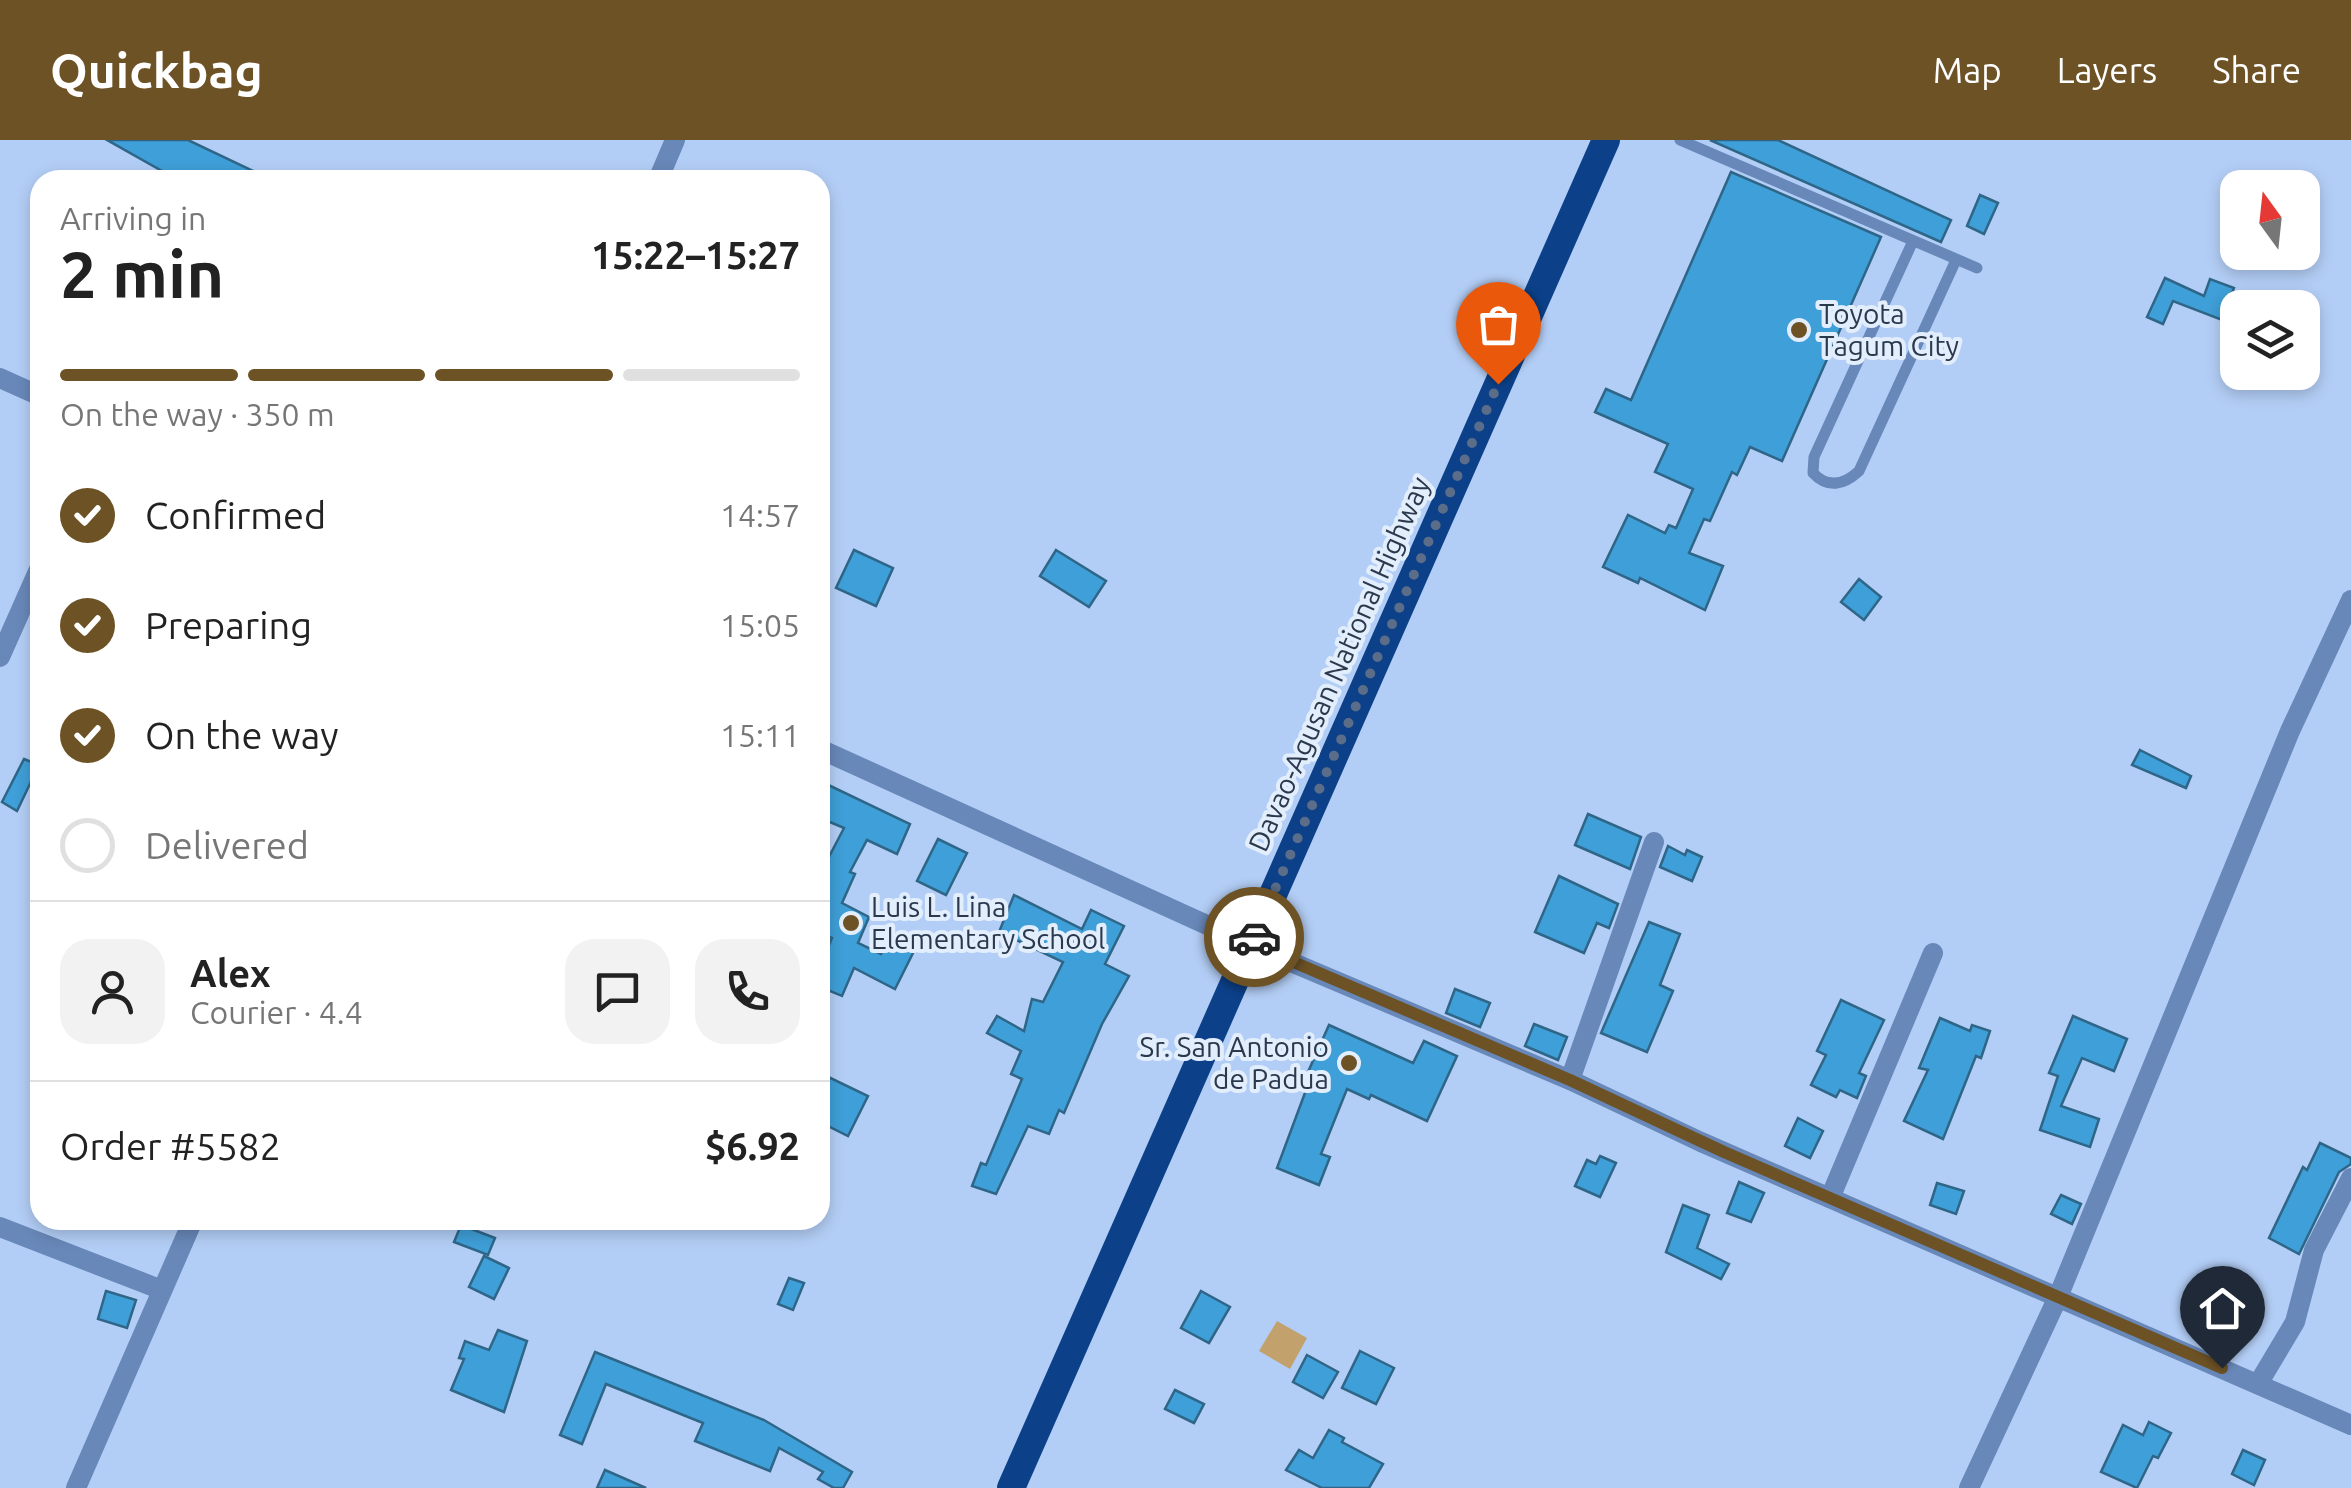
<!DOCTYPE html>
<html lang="en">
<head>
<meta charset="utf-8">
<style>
  :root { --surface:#fff; --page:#f2f2f2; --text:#222; --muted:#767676; --line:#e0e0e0; --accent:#6d5225 }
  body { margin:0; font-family:Ubuntu,sans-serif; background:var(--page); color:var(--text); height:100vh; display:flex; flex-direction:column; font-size:38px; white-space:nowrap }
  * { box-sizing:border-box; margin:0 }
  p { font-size:32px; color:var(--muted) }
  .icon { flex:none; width:55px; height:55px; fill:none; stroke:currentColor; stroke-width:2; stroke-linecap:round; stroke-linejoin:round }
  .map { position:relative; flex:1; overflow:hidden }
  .side { position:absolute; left:30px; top:30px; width:800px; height:1060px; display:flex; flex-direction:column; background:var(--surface); border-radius:30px; box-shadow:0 5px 15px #0003 }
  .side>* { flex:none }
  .needle { width:65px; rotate:345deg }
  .tools { position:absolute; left:2220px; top:30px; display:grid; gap:20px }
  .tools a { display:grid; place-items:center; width:100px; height:100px; border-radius:20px; background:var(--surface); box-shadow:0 5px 15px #0003; font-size:50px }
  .pin { position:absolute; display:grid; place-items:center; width:85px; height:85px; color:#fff; margin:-102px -42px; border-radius:50% 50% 50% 0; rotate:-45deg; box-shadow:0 0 10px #0007 }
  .pin .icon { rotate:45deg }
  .courier { position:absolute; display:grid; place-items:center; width:100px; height:100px; margin:-50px; border:8px solid #6d5225; border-radius:50%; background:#fff; color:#222; box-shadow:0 2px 12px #0007 }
  .summary em { font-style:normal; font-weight:700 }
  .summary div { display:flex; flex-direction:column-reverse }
  .summary { display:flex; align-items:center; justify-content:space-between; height:170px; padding:0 30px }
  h1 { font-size:65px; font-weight:700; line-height:75px }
  .bar { display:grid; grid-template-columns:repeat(4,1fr); gap:15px 10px; align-content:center; height:120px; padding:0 30px }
  .bar i { height:12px; border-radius:8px; background:var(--line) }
  .bar .current { background:var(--accent) }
  .bar p { grid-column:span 4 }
  .line { display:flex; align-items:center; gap:25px; padding:0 30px; border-top:2px solid var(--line) }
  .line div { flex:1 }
  .round { display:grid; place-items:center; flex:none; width:105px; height:105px; border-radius:30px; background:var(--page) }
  ol { padding:0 30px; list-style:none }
  li { display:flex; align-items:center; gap:30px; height:110px }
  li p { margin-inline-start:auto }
  li .icon { padding:10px; border-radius:50%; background:var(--accent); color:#fff; stroke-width:4 }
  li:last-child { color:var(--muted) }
  li i { width:55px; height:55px; border:5px solid var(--line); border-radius:50% }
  header { display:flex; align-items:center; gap:60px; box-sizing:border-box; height:140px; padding:0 50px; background:var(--accent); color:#fff }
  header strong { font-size:48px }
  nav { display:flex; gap:55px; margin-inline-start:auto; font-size:35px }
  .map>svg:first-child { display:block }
</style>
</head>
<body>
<header>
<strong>Quickbag</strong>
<nav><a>Map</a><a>Layers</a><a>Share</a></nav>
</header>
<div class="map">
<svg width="2351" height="1348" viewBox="0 0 2351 1348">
  <rect width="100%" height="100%" fill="#b3cef6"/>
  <path fill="#c2a16d" d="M1277 1181 1307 1198 1290 1229 1259 1211Z"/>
  <g fill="#3f9fd8" stroke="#2f6688" stroke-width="2.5">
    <path d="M107 0H188L272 40H178Z"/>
    <path d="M1710 0H1778L1951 80 1941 102Z"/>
    <path d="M1731 32 1881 97 1782 321 1750 307 1737 335 1732 332 1710 381 1704 379 1689 413 1723 426 1705 470 1640 438 1638 443 1603 427 1628 375 1665 393 1669 385 1676 388 1693 349 1655 332 1668 304 1595 272 1606 249 1631 260Z"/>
    <path d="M1980 55 1998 63 1984 94 1967 86Z"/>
    <path d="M2165 138 2204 156 2210 139 2234 148 2222 180 2173 161 2163 184 2147 177Z"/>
    <path d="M854 410 893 428 876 466 836 448Z"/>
    <path d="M1056 410 1106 441 1089 467 1040 436Z"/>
    <path d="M1859 439 1881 457 1864 480 1841 462Z"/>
    <path d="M2140 610 2191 636 2186 648 2132 625Z"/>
    <path d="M24 619 39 625 17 671 2 662Z"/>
    <path d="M820 641 910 684 897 714 867 700 850 732 855 734 842 763 869 777 858 803 881 814 892 792 917 805 895 849 854 828 842 856 820 847V827L832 798 820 793V734L844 688 820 678Z"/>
    <path d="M1588 674 1641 697 1630 729 1575 705Z"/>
    <path d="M938 699 967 713 946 755 917 741Z"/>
    <path d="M1668 706 1685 715 1687 710 1702 717 1692 741 1660 727Z"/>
    <path d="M1559 736 1618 764 1609 788 1597 783 1584 813 1535 792Z"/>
    <path d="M1014 755 1082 789 1091 770 1124 786 1105 824 1129 836 1102 884 1064 973 1059 970 1049 994 1028 986 996 1054 972 1046 981 1023 986 1025 1022 939 1011 934 1021 911 987 893 997 876 1024 891 1032 859 1043 862 1063 822 999 792Z"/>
    <path d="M1649 782 1680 794 1660 845 1673 851 1647 912 1601 893Z"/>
    <path d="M1455 849 1490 863 1480 887 1446 873Z"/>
    <path d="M1841 860 1884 880 1859 933 1866 936 1857 958 1840 950 1836 957 1811 945 1826 915 1817 911Z"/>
    <path d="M2073 876 2127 899 2114 931 2082 918 2061 966 2099 979 2090 1007 2040 990 2058 936 2049 933Z"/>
    <path d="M1940 878 1970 891 1972 885 1990 891 1981 918 1976 916 1943 999 1904 981 1928 930 1919 928Z"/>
    <path d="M1534 884 1567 897 1558 920 1525 906Z"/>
    <path d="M1329 885 1413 923 1424 901 1457 916 1427 981 1371 955 1369 959 1347 949 1321 1014 1330 1017 1319 1045 1277 1028 1312 934 1308 932Z"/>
    <path d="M820 933 868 956 848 996 820 982Z"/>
    <path d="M1798 978 1823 991 1810 1018 1785 1006Z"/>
    <path d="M2320 1003 2351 1018V1024L2339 1032 2299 1114 2269 1098 2303 1027 2307 1030Z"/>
    <path d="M1600 1016 1616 1023 1600 1057 1575 1046 1587 1020 1596 1024Z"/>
    <path d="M1739 1042 1764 1053 1751 1082 1727 1073Z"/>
    <path d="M1937 1043 1964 1051 1956 1074 1930 1065Z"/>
    <path d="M2061 1055 2081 1064 2072 1084 2051 1074Z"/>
    <path d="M1683 1065 1709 1075 1697 1108 1729 1124 1721 1139 1666 1112Z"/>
    <path d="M461 1085 495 1098 488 1115 454 1102Z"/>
    <path d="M484 1116 509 1128 494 1159 469 1147Z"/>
    <path d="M789 1138 804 1143 793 1170 778 1164Z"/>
    <path d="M106 1151 136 1160 127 1188 98 1179Z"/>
    <path d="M1201 1151 1230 1167 1209 1203 1181 1188Z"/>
    <path d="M498 1190 527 1201 504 1272 451 1250 464 1219 459 1218 465 1201 489 1210Z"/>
    <path d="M1360 1211 1394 1228 1376 1264 1342 1248Z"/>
    <path d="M595 1212 764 1280 852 1332 843 1348H834L818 1339 823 1332 779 1308 770 1331 695 1301 703 1283 606 1244 582 1304 560 1295Z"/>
    <path d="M1307 1215 1338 1232 1323 1258 1293 1242Z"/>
    <path d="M1175 1250 1204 1264 1194 1283 1165 1269Z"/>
    <path d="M2149 1282 2171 1293 2158 1318 2153 1316 2137 1348 2101 1332 2123 1285 2143 1295Z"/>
    <path d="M1329 1290 1344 1298 1342 1302 1383 1324 1369 1348H1322L1286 1330 1299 1310 1313 1318Z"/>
    <path d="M2243 1310 2265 1320 2254 1345 2232 1334Z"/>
    <path d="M605 1330 646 1348H597Z"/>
  </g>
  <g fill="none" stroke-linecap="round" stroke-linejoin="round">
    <g stroke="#6888b9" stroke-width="11">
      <path d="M1680 0 1977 128"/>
      <path d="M1913 101 1814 317 1813 333C1828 349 1844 345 1859 331L1956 120"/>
    </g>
    <g stroke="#6888b9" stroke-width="20">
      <path d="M658 40 675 0"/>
      <path d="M0 517 40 427"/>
      <path d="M1251 805 1570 940 1701 1002 2351 1285"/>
      <path d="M1570 940 1654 702"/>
      <path d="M1830 1058 1933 813"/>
      <path d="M0 1087 162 1150"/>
      <path d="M2258 1244 2295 1182 2314 1110 2351 1038"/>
      <path d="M76 1348 193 1080"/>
      <path d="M1969 1348 2058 1157 2290 591 2351 460"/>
    </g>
    <g stroke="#6888b9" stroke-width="20">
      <path d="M0 238 40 256"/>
      <path d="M820 609 1251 805"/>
    </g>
    <path stroke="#0c418a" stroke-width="28" d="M1011 1348 1606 0"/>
  </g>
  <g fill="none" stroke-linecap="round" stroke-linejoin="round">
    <path stroke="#5b6d88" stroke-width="10" stroke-dasharray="0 18" d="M1254 797 1498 244"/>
    <path stroke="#6d5225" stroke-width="12" d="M1254 797 1251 804 1570 940 1724 1012 2222 1228"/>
  </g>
  <g fill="#6d5225" stroke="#e3eefd" stroke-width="4">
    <circle cx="1799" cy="190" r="10"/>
    <circle cx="851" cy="783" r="10"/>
    <circle cx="1349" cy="923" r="10"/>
  </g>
  <g text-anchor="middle" stroke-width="8" stroke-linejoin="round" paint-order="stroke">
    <g font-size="28" fill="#2b394d" stroke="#e3eefd" text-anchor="start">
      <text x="1819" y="184">Toyota<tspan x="1819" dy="32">Tagum City</tspan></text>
      <text x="871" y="777">Luis L. Lina<tspan x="871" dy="32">Elementary School</tspan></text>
      <text x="1329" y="917" text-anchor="end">Sr. San Antonio<tspan x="1329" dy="32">de Padua</tspan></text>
    </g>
    <g font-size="28" fill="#2b394d" stroke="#e3eefd">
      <text transform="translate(1339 524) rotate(-66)" y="10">Davao-Agusan National Highway</text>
    </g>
  </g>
</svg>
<div class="tools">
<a><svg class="needle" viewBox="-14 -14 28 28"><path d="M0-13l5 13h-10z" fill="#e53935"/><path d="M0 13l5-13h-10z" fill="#767676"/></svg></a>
<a><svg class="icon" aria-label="layers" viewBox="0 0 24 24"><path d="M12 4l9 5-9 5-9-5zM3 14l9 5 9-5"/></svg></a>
</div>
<div class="pin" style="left:1498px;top:244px;background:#ea580c"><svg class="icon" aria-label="bag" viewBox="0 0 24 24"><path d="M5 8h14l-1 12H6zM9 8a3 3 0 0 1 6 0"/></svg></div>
<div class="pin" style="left:2222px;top:1228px;background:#1f2937"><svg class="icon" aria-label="home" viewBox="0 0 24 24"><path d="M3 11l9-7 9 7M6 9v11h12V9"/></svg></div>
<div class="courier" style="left:1254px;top:797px"><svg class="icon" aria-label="car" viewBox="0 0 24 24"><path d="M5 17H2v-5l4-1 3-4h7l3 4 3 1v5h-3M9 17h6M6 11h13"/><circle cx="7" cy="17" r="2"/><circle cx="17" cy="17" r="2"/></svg></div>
<section class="side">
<div class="summary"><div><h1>2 min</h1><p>Arriving in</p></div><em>15:22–15:27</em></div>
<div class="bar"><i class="current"></i><i class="current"></i><i class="current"></i><i></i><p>On the way · 350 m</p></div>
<ol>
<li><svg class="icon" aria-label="check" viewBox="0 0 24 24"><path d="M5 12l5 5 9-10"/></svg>Confirmed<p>14:57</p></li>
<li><svg class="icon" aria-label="check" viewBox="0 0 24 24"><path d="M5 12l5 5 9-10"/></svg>Preparing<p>15:05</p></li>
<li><svg class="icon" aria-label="check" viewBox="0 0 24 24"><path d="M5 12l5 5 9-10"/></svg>On the way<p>15:11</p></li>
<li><i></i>Delivered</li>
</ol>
<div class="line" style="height:180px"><a class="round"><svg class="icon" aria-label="person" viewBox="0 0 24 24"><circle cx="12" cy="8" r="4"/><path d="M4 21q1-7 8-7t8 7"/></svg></a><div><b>Alex</b><p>Courier · 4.4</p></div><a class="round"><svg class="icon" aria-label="chat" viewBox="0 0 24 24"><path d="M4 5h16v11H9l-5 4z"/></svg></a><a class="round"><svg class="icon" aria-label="phone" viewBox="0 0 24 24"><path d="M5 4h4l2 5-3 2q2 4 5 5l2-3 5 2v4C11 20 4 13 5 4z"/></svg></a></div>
<div class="line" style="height:130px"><div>Order #5582</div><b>$6.92</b></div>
</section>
</div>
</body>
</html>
